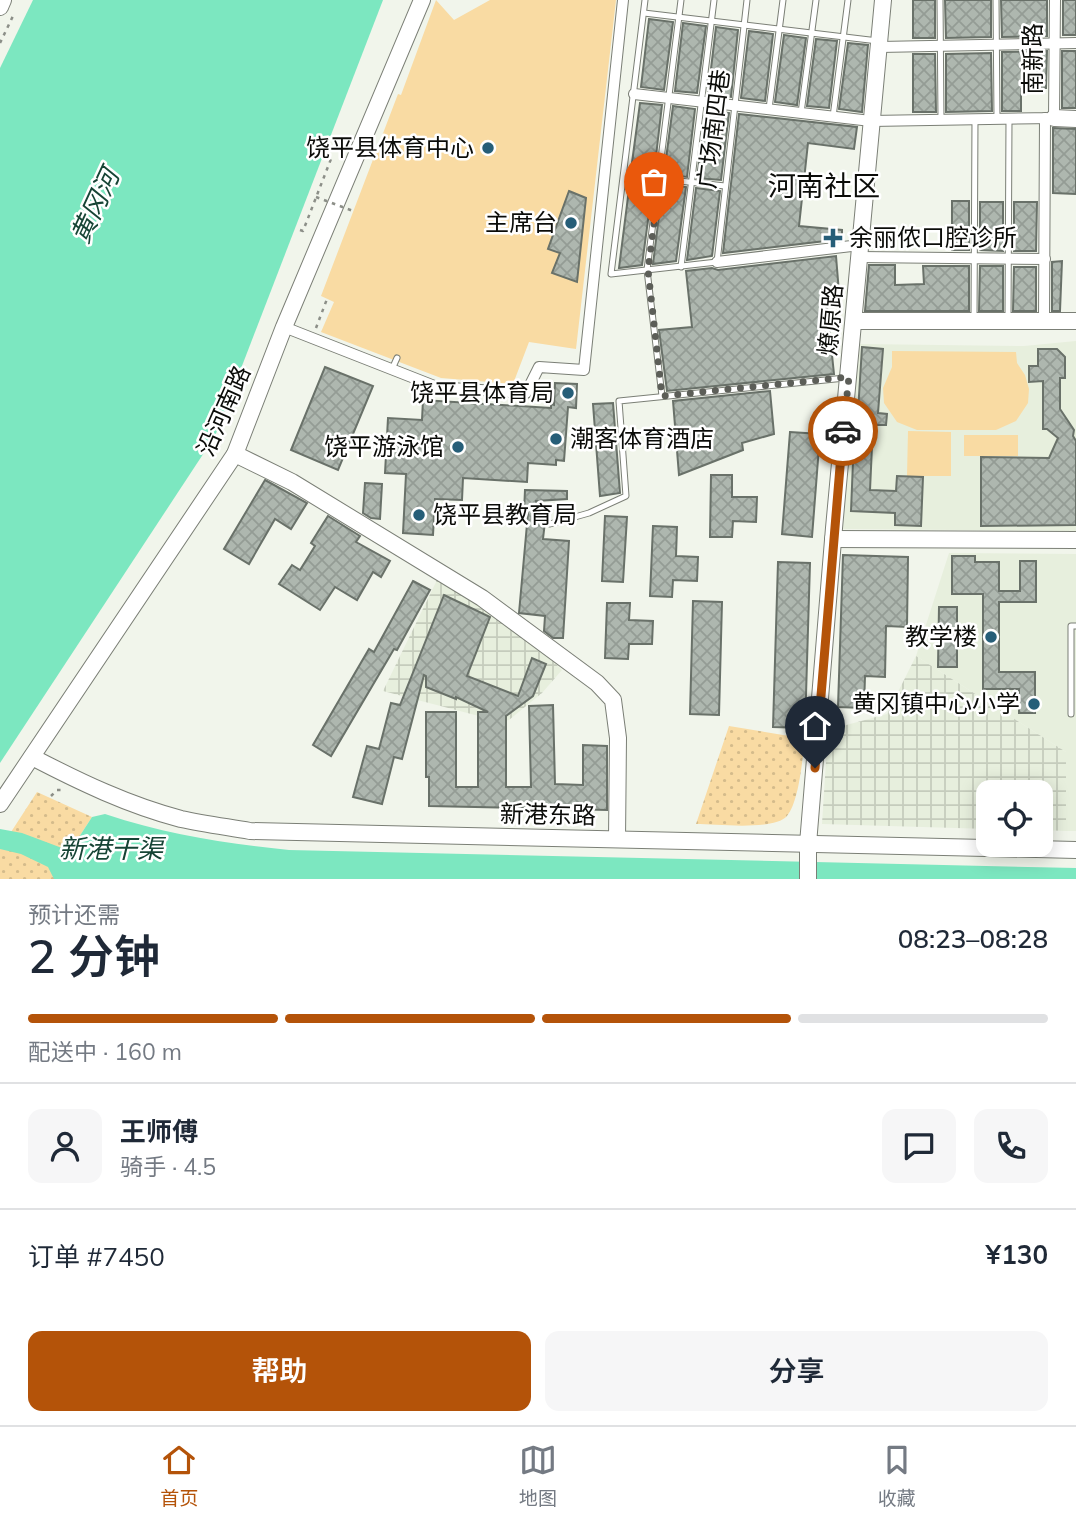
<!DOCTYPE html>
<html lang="zh">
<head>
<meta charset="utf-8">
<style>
  :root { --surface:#fff; --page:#f6f6f7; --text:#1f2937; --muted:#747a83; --line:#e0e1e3; --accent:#b45309 }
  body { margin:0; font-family:Mulish,"Noto Sans SC",sans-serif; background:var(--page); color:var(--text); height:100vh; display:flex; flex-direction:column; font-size:26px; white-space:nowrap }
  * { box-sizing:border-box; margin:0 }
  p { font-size:23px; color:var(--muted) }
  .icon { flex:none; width:38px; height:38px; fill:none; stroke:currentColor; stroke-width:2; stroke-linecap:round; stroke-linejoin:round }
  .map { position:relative; height:879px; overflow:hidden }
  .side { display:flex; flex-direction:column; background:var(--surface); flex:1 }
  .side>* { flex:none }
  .buttons { position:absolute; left:976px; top:780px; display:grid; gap:14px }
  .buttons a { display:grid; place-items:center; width:77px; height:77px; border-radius:14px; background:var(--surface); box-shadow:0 4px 18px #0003; font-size:35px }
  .pin { position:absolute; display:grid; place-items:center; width:60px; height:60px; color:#fff; margin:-72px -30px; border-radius:50% 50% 50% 0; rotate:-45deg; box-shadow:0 0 7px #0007 }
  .pin .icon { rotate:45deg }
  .courier { position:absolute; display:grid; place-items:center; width:70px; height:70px; margin:-35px; border:5px solid #b45309; border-radius:50%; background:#fff; color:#222; box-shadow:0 2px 9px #0007 }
  .overview em { font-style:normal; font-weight:600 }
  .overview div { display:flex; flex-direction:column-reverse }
  .overview { display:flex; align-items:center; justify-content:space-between; height:119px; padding:0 28px }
  h1 { font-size:46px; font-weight:600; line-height:52px }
  .bar { display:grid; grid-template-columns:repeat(4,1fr); gap:10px 7px; align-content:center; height:84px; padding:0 28px }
  .bar i { height:9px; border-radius:5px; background:var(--line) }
  .bar .selected { background:var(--accent) }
  .bar p { grid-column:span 4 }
  .line { display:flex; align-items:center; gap:18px; padding:0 28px; border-top:2px solid var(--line) }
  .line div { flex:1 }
  .round { display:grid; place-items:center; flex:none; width:74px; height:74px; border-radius:14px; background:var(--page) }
  .primary-button { display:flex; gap:14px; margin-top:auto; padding:14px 28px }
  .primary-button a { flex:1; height:80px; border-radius:14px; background:var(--accent); color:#fff; font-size:28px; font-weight:600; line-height:80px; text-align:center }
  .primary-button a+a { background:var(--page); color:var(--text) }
  .dock { display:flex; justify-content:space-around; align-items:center; height:98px; border-top:2px solid var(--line); background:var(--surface); font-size:19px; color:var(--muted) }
  .dock a { display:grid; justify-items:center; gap:4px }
  .dock .selected { color:var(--accent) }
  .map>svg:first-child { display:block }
</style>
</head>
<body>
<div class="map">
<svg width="1076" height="879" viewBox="0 0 1076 879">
  <defs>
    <pattern id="industrial-grid" width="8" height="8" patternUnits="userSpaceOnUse" patternTransform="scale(1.75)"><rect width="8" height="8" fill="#e7efdd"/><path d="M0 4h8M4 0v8" fill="none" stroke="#c5ccbc"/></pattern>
    <pattern id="park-dots" width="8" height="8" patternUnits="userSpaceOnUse" patternTransform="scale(1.75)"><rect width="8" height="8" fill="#f9dba3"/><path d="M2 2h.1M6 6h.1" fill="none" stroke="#d4bb8b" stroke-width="1.8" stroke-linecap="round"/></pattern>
    <pattern id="building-cross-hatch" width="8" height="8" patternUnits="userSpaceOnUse" patternTransform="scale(1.75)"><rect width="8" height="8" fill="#aeb7af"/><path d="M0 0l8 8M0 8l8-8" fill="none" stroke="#949c95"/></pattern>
  </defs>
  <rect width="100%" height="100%" fill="#f1f5eb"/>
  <g fill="#e7efdd">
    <path d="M1076 341V531L843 529 860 344 1024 346Z"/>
    <path d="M949 553 1076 554V831H1066V752L916 656Z"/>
  </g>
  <g fill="url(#industrial-grid)">
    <path d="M437 580 474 602 547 655 562 670 542 693 509 720 498 721 383 691Z"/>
    <path d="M916 656 1066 752V831L1041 830V793H989V829L822 824 828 730 887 714Z"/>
  </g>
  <g fill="#f9dba3">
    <path d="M436 0 454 20 490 0H616L576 349 529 342 513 384 441 378 321 332 334 302 321 296 398 94 401 95Z"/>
    <path d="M892 351 1016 352 1017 363 1025 375 1029 389 1028 403 1016 421 996 430H917L897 422 884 403 883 388 892 367Z"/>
    <path d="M908 431 951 432V476H907Z"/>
    <rect x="964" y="435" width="54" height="21"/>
  </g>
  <g fill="url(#park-dots)">
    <path d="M729 726 789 736H806C802 756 800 800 787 816 774 831 716 824 696 824Z"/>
    <path d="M37 792 92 817 70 851 55 848V879H0V849Z"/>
  </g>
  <g fill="#7ce7c0">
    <path d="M33 0H383L215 436 0 763V68Z"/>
    <path d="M105 814C169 835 222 843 289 850L1076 868V879H54L48 867 21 854 0 849V829L22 833 70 851 92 817Z"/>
  </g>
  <g fill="url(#building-cross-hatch)" stroke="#697169" stroke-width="2">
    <rect x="913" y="0" width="22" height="38"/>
    <path d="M945 0H991V37L946 38Z"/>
    <path d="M1001 0H1047V36L1002 37Z"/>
    <rect x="1063" y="0" width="13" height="35"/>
    <path d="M649 19 673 22 664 90 641 87Z"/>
    <path d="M683 23 706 26 697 93 675 91Z"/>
    <path d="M716 27 738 30 731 97 708 94Z"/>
    <path d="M749 31 773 34 765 101 741 98Z"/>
    <path d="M784 35 806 38 797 105 775 102Z"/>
    <path d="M816 39 837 41 829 108 807 106Z"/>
    <path d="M848 43 868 45 862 112 839 109Z"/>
    <path d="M1047 51 1046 88 1021 89V111H1002V52Z"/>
    <rect x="1062" y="51" width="14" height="57"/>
    <path d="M991 53 992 111 946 112V54Z"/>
    <path d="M913 54H935L936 112H913Z"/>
    <path d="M640 103 662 105 654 173 631 170Z"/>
    <path d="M673 106 695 109 687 177 664 174Z"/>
    <path d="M706 110 729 113 721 180 697 178Z"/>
    <path d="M739 114 857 127 854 149 808 143 799 226 842 230V239L723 253Z"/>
    <path d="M1053 128 1076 129V194L1053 193Z"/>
    <path d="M630 181 653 183 642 265 619 268Z"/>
    <path d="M663 184 686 187 676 261 653 264Z"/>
    <path d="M696 188 720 191 712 256 687 260Z"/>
    <path d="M569 191 586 198 577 282 552 273 560 253 548 249Z"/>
    <rect x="952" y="201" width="17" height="49"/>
    <path d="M980 202H1003V251L980 250Z"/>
    <path d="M1014 202H1037L1036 251H1014Z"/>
    <path d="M836 256 840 305 827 307 834 374 667 391 659 330 692 327 686 271 712 268 718 270Z"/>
    <path d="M1062 261 1060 311H1052V262Z"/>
    <path d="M869 265H895V285L924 284 923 266H969V311H865Z"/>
    <path d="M980 266H1003V311H979Z"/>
    <path d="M1014 267H1036V311H1013Z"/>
    <path d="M862 347 883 349 878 413 887 414 886 425H873L870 490 896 491 897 476 923 477 921 526 895 525V513L851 511 855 412H858Z"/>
    <path d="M1038 349H1057L1065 357V378H1060V409L1074 430 1073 436 1076 441V525L981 526V457L1049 458 1058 438 1047 429H1043V381L1029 382V366H1038Z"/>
    <path d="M325 367 373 386 338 470 291 450Z"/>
    <path d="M555 383 577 384 576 408 568 407 564 461 556 460V465L528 463 527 482 463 478 462 500 435 499 433 535 403 533 406 474 385 473 388 418 422 420 423 400 551 408V404L554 405Z"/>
    <path d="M770 391 774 434 742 443 743 450 679 475 673 401Z"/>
    <path d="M613 403 620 493 600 496 593 404Z"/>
    <path d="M790 432 820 434 812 537 782 534Z"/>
    <path d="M711 475H732V497H757L756 522 733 521 732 537H710Z"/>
    <path d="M265 480 307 503 291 529 275 519 249 564 224 549Z"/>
    <path d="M365 483 382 484 380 519 371 518 363 513Z"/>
    <path d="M525 490 567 491V499L536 501V512L546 513 543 539 569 541 563 638H553L544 631 545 616 519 613 528 513 524 512Z"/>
    <path d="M328 516 360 536 356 542 390 561 381 577 373 572 357 600 335 587 320 610 279 584 292 565 300 570 315 546 311 543Z"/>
    <path d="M605 516 627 517 623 582 602 581Z"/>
    <path d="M653 526 677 527 676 556 698 557 697 581 673 580 672 597 650 596Z"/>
    <path d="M843 555 908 557 907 627 886 626 885 677 865 676 864 708 838 707Z"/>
    <path d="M952 556H975V562H999V591H1020V561H1036V602H999V672H1035V713H1019V689H983V594H952Z"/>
    <path d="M778 562 810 563 805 728 773 727Z"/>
    <path d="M413 581 430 590 397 650 394 649 331 756 313 745 369 649 374 652Z"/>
    <path d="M444 595 490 617 467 676 518 696 532 658 546 664 533 696 506 716V787H531L529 706 553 705 555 784 583 785V745L607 746V810L429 806V777H426V712H456V787H478V712H488L456 697V699L426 687V676L424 675 402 759 394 757 382 804 353 797 367 746 379 749 391 703 400 705Z"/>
    <path d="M693 601 722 602 719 715 690 714Z"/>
    <path d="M607 603H630L629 620 653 621 652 644H629L628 659 605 658Z"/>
    <path d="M939 607H957V667H938Z"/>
  </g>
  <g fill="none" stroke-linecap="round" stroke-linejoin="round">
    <g stroke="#7b7f76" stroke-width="7">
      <g id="lane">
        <path d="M645 0 611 274 717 262 747 0"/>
        <path d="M940 0 941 119"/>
        <path d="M996 0 997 119"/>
        <path d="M644 13 878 41"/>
        <path d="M769 109 783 0"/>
        <path d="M801 113 816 0"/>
        <path d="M833 117 848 0"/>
        <path d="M625 175 725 186"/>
        <path d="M681 267 714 0"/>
        <path d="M974 318 975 119"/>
        <path d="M1008 318 1009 119"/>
        <path d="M392 369 397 358"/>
        <path d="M662 396 647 270 681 0"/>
        <path d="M550 524 589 513 626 496 619 401 845 378"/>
        <path d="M1071 714V626H1076"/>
      </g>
    </g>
    <g stroke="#7b7f76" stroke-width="12">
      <g id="street">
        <path d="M880 47 1076 43"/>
        <path d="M634 94 871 121 1054 118 1055 0"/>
        <path d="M860 257 1045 259"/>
        <path d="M717 262 860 245"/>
        <path d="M1044 321 1045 118"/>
        <path d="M284 327 437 387 526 393 539 367 584 370 623 0"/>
      </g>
    </g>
    <g stroke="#7b7f76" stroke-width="18">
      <g id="secondary">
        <path d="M0 7 3 0"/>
        <path d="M1054 118 1076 119"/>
        <path d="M855 321H1076"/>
        <path d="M235 454 292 482 482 598 597 683 613 700 618 738 617 839"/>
        <path d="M833 539 1076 540"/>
        <path d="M32 757C80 782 128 805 181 819 204 824 227 827 250 831L1076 850"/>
        <path d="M0 804 235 454 284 327 422 0"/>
        <path d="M808 879V844L834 528 883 0"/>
      </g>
    </g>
    <g stroke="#8c8f88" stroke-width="2.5" stroke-dasharray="3.5 5" stroke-linecap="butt">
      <path d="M0 43 13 16"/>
      <path d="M300 230 303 231 331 159 328 158"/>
      <path d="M316 328 327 299"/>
      <path d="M51 796 57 790H63"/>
    </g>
    <use href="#lane" stroke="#fff" stroke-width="5"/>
    <use href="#street" stroke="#fff" stroke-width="10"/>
    <use href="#secondary" stroke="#fff" stroke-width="16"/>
    <path stroke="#8c8f88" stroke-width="2.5" stroke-dasharray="3.5 5" stroke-linecap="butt" d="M316 197 353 211"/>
  </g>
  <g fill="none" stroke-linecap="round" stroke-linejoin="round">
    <path stroke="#5c5e58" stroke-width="7" stroke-dasharray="0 12.6" d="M654 224 648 270 662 396 849 377 843 431"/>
    <path stroke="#b45309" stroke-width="9" d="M815 768 843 431"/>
  </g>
  <g fill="#265e78" stroke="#fff" stroke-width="2.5">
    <circle cx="488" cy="148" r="7"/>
    <circle cx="571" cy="223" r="7"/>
    <path d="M829.5 227.5h7v7h7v7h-7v7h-7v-7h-7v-7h7z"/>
    <circle cx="568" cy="393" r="7"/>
    <circle cx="556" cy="439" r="7"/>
    <circle cx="458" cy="447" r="7"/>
    <circle cx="419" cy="515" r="7"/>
    <circle cx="991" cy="637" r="7"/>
    <circle cx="1034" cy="704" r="7"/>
  </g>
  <g text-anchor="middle" stroke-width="5" stroke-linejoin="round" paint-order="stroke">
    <g font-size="24" fill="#0b0c09" stroke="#fff">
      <text transform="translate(1033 59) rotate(-90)" y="8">南新路</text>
      <text transform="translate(714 129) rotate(-83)" y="8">广场南四巷</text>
      <text transform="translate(831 320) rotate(-85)" y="8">燎原路</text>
      <text transform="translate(224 411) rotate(-66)" y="8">沿河南路</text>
      <text transform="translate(548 815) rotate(1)" y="8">新港东路</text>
    </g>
    <g font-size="24" fill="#0b0c09" stroke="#fff" text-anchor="end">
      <text x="474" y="156">饶平县体育中心</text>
      <text x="557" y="231">主席台</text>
      <text x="849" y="246" text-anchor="start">余丽侬口腔诊所</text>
      <text x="554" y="401">饶平县体育局</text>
      <text x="570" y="447" text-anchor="start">潮客体育酒店</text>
      <text x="444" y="455">饶平游泳馆</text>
      <text x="433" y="523" text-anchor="start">饶平县教育局</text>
      <text x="977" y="645">教学楼</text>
      <text x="1020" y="712">黄冈镇中心小学</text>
    </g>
    <g font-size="26" font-style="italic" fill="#164435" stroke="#fff">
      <text transform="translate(95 206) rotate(-65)" y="9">黄冈河</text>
      <text x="111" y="858">新港干渠</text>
    </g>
    <g font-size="28" fill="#0b0c09" stroke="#fff">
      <text x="824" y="196">河南社区</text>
    </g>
  </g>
</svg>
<div class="buttons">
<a><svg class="icon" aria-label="locate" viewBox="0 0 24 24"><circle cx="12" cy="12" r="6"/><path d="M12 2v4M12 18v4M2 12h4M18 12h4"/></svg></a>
</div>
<div class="pin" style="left:654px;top:224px;background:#ea580c"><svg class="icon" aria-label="bag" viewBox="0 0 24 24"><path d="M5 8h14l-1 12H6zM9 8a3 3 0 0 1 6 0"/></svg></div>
<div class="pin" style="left:815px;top:768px;background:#1f2937"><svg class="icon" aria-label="home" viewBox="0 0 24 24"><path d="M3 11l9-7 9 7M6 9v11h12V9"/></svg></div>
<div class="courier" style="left:843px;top:431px"><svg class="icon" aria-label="car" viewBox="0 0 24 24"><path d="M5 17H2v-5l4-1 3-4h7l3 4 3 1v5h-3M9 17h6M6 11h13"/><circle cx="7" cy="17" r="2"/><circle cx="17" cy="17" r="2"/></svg></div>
</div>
<section class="side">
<div class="overview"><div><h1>2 分钟</h1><p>预计还需</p></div><em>08:23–08:28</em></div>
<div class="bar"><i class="selected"></i><i class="selected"></i><i class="selected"></i><i></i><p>配送中 · 160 m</p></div>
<div class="line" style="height:126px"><a class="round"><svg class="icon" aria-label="person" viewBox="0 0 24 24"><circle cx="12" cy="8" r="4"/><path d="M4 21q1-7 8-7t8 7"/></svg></a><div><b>王师傅</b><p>骑手 · 4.5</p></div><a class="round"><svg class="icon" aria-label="chat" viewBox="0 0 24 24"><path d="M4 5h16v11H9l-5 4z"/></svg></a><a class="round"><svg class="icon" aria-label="phone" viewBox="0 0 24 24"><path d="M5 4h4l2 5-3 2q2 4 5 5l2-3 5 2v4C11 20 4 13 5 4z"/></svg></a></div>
<div class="line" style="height:91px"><div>订单 #7450</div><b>¥130</b></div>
<div class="primary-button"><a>帮助</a><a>分享</a></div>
</section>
<nav class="dock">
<a class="selected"><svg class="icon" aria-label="home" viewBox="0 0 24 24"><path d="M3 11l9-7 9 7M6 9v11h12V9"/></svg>首页</a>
<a><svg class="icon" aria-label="map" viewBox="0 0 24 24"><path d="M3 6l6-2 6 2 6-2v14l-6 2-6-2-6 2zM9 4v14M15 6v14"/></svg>地图</a>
<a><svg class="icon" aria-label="saved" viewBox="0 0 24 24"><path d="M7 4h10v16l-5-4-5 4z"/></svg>收藏</a>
</nav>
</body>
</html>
